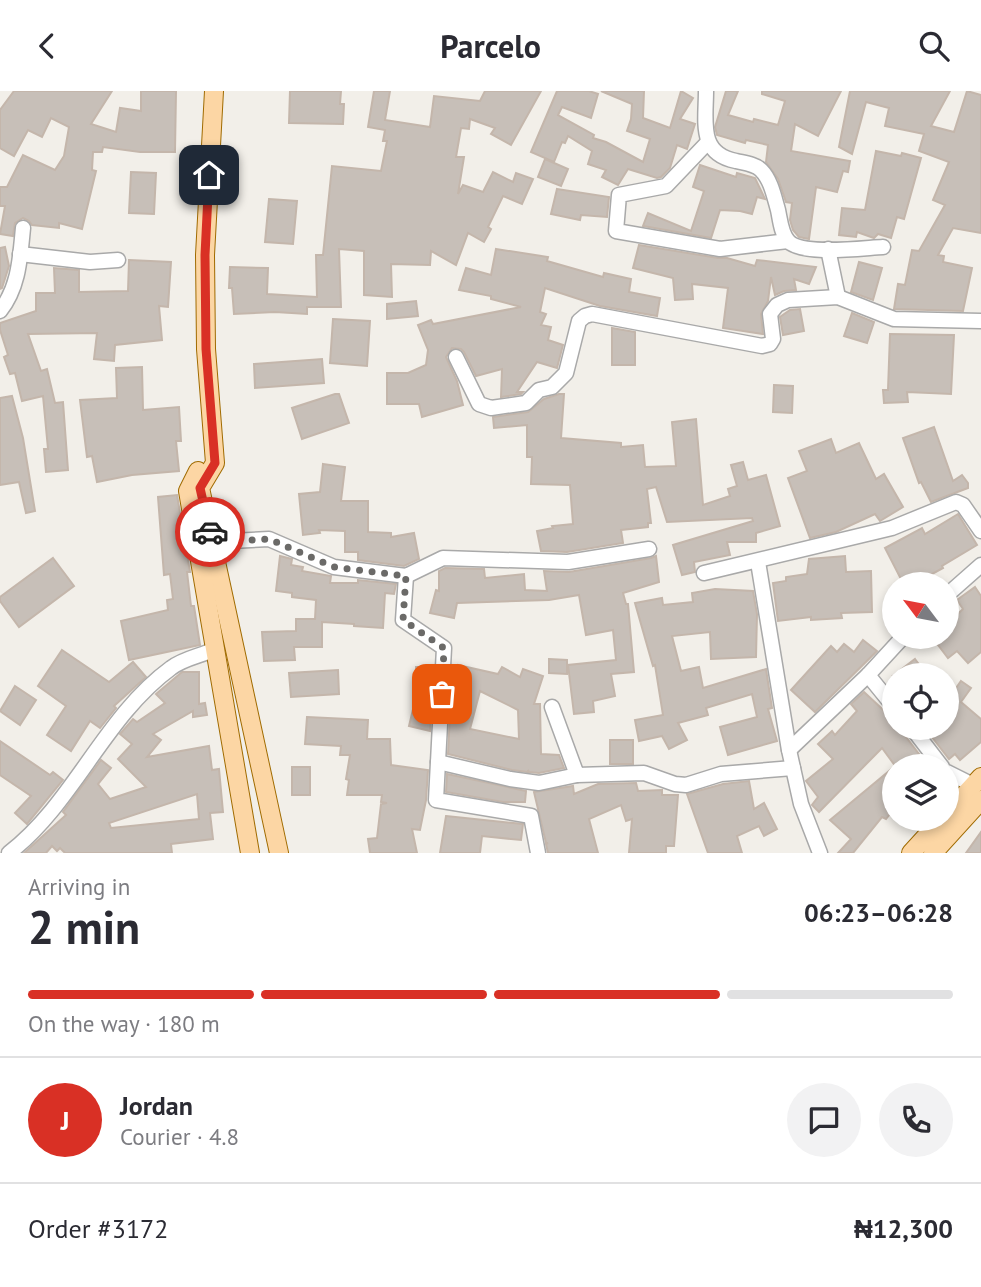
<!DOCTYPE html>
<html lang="en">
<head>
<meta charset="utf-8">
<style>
  :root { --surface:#fff; --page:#f2f2f3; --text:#2b2b33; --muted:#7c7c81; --line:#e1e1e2; --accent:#d93025 }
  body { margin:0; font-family:"PT Sans",sans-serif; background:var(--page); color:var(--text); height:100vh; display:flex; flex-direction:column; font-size:26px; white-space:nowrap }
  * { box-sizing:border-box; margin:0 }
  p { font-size:23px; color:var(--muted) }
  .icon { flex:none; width:38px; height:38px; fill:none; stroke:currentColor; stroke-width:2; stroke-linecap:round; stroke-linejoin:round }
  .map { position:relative; height:762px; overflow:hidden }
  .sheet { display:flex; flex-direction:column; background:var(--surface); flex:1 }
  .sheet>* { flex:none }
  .needle { width:46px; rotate:302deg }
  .buttons { position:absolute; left:882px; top:481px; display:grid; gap:14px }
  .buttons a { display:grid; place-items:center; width:77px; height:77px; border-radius:50%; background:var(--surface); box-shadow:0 4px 10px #0003; font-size:35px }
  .pin { position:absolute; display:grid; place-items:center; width:60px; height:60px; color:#fff; margin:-30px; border-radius:14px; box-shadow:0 4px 10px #0006 }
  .courier { position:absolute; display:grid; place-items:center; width:70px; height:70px; margin:-35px; border:5px solid #d93025; border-radius:50%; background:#fff; color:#222; box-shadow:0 2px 9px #0007 }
  .headline em { font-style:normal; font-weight:700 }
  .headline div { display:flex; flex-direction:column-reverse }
  .headline { display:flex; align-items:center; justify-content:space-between; height:119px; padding:0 28px }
  h1 { font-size:46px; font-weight:700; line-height:52px }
  .bar { display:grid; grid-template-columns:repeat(4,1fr); gap:10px 7px; align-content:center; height:84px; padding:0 28px }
  .bar i { height:9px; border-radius:5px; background:var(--line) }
  .bar .on { background:var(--accent) }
  .bar p { grid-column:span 4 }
  .line { display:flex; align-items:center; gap:18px; padding:0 28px; border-top:2px solid var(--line) }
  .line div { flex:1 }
  .round { display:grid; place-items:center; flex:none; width:74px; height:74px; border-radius:37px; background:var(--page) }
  header { display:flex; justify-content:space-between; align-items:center; height:91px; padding:0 28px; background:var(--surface); font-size:32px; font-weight:700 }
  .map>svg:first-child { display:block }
</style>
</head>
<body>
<header><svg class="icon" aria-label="back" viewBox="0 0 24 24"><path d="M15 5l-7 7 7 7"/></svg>Parcelo<svg class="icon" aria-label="search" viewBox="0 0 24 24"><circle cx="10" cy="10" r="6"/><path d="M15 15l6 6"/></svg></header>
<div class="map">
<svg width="981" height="762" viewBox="0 0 981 762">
  <rect width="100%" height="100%" fill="#f2efe9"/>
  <g fill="#c7bfb8" stroke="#c4b6ab" stroke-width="2" fill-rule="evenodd">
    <path d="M14 0H112L91 33 116 41 120 17 141 20V0H176L175 61H140L103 56 102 61H93L92 79 96 80 82 138 59 132V137L32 134 29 130 23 127 15 132 13 145 0 143 5 115H0V96H7L23 64 55 79 64 65 69 36 51 27 42 46 28 39 14 65 0 57V19Z"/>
    <path d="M290 0H341L340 13H344L343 33 289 32Z"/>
    <path d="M374 0H390L385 29 430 36 434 5 480 10 485 0H541L511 54 491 43 495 37 470 28 469 38 461 37 456 66H464L458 103 463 94 483 101 493 81 513 91 516 82 533 88 522 113 503 105 488 136 491 138 484 151 468 142 456 174 431 160 430 174 391 173 392 206 364 204V160L339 158 341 216H307V223L275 221 234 223 232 197H229L230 176 268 177 267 203 317 206 316 164H323L332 75 381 80 387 50H383L385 39 368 36Z"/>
    <path d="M557 0H589L598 3 591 27 562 16 558 24 594 44 593 47 606 51 643 71 650 48 627 40 631 28 632 13 601 0H644L643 27 670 37 681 0 693 7 680 28 695 33 687 58 677 54 670 77 661 86 657 87 628 78 618 94 602 86 606 79 588 73 592 60 568 45 565 52 562 51 554 71 531 61Z"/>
    <path d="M726 0H738L728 24 753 31 754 28 778 34 785 10 762 3V0H841L818 45 795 33 791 60 850 70 848 81 843 80 837 101 816 96 809 148 799 146 793 139 790 129 792 112 786 111 778 88 766 71 768 54 746 49 745 52 717 44 715 36Z"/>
    <path d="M850 0H950L931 35 954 41 967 0 981 4V142L953 137 938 164 944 165 943 171 972 177 963 220 894 218 898 193 905 194 912 159 919 160 945 114 933 109 949 71 919 60 924 43 885 35 889 17 866 11 852 63 839 56Z"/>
    <path d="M876 60 901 65 902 62 921 67 904 128 897 126 891 147 878 143 874 147 857 141 856 146 839 144 842 117 865 119Z"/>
    <path d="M545 68 568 78 561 95 538 86Z"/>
    <path d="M700 74 736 86 737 82 755 87 765 108 757 106 752 123 740 120 720 119 711 147 643 135 648 122 691 140 704 100 693 96Z"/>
    <path d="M131 81 156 82 154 123 129 122Z"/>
    <path d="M557 98 609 106 607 126 581 124 580 129 551 123Z"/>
    <path d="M269 108 297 110 293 153 265 151Z"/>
    <path d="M639 154 718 167H727L755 175 757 169 816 176 809 193 794 188 796 199 784 200 775 204 771 186 768 210 761 223 763 243 723 237 728 197 692 193 693 208 675 209 673 187 633 177Z"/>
    <path d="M5 156 9 175 2 197 0 198V157Z"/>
    <path d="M496 158 548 166 547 170 603 186 604 182 631 188 629 201 660 207 657 225 600 215 545 197 540 221 546 223 541 234 551 236 548 249 563 254 557 277 537 271 517 301H523L521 303 501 306 502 278 476 285 464 261 461 258 452 257 446 266 457 290 463 314 422 326 419 313H387V282H408L426 274 428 259 418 234 431 229 433 233 521 216 491 208V205L459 199 466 177 491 184Z"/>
    <path d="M129 169 171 171 168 216 159 215 162 249 115 254 114 270 94 268 97 242 28 243 41 280 47 278 55 312 63 311 68 379 46 381 44 358H48L43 305 22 310 15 282 10 283 4 266 8 264 0 239V232L36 220V202H55L54 177 79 179V201L128 200Z"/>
    <path d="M859 171 882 177 873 209 851 201Z"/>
    <path d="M416 210 418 225 387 228V213Z"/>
    <path d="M800 218 804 240 783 244 780 226 790 219Z"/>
    <path d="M852 222 874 231 867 252 844 245Z"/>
    <path d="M333 228 370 230 367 275 330 272Z"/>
    <path d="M612 237 635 241V274H612Z"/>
    <path d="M890 243 954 244 951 303 907 301 908 311 884 312 883 299H888Z"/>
    <path d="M322 268 324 292 255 297 254 273Z"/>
    <path d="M142 276 143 319 179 316 181 350H176L179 380 132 384 97 391 92 365 87 366 80 309 117 307 116 277Z"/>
    <path d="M774 294 793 295 792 322 773 321Z"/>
    <path d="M335 303H339L349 332 302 348 292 317Z"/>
    <path d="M559 303H564L561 347 621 352V356L643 354 645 376 676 375 672 331 696 328 703 414 730 405 728 398 737 395 731 374 743 371 748 389 766 384 780 435 756 442V451H727L730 464 694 471 695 481 682 484 673 454 753 430 752 427 667 431 656 396 647 398 651 432H648V436L621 439 623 452 567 461 541 460 537 440 553 437 552 435 573 433 570 394 531 393 532 366H527V334L494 337 493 326 528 321 544 308Z"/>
    <path d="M12 305 23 347 35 420 26 422 19 391 0 394V307Z"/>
    <path d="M934 336 953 390 962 384 968 392V397L931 411 921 391 919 392 903 347Z"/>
    <path d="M831 348 836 362 859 352 876 388 884 383 903 416 880 430 875 423 836 441 810 447 788 387 807 380 799 360Z"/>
    <path d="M323 373 345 376 341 410H368V441L391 442V446L414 442 419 468 404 475 358 469V461H345V440L319 439 320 442 303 444 299 403 320 401Z"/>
    <path d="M177 404 190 481H187L191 515H194L200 554 129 569 121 530 168 519 167 509 173 508 170 483 164 484 158 406Z"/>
    <path d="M958 423 977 454 942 475 943 477 912 494H904L885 457 922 437 925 443Z"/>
    <path d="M280 465 292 468 291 474 303 476 302 480 331 485 330 492H358V489L396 493 394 503 385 502 383 537 354 535V533L322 531V556H294L295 569 264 570 262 541 296 540V528H315L316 509 292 506V502L276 500Z"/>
    <path d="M656 465 659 491 623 502 626 513H628L634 581 611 583 615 605 593 610 594 621 574 623 568 574 616 569 613 539 586 544 579 504 549 509 457 512 454 527 430 522 436 499 439 500V480L445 477 484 478 485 487 524 483 525 499 547 500 544 480 569 481 651 467Z"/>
    <path d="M845 465 846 481 871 480 872 521 841 522 842 527 811 529V526L778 530 773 492 786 490V486L807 483 809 468Z"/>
    <path d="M53 467 74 495 19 536 0 510V506Z"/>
    <path d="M975 496 981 505V561L968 572 957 560 948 567 932 546H947V533L963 518 957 509Z"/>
    <path d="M715 498 753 500 757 523 756 566 711 568 710 541 672 545 681 580 699 576 703 597 766 578 772 617 768 618 777 650 728 664 720 636 757 626 752 603 706 617 708 624 678 632 687 649 669 658 662 645 639 650 635 629 663 624 655 574 653 575 635 512 662 507 663 514 693 511 692 502Z"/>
    <path d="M863 549 877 560 815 621 791 599 831 555 837 561 844 553 854 561Z"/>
    <path d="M62 559 109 591 133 571 146 586 114 615 116 617 100 637 90 630 71 660 47 644 66 615 38 595Z"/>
    <path d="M549 568 567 569V583L549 582Z"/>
    <path d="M915 568 927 584H894Z"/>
    <path d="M458 574 498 583 502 576 520 586 523 578 543 585 534 613H540L541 663 559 664 564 677 539 682 529 681 528 679V681L512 679 448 663 451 602ZM480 600 518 619 519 648 470 638Z"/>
    <path d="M416 576H433L430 640 409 635 416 606Z"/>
    <path d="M338 579 339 603 291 606 289 582Z"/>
    <path d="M182 581H199V613L205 612 207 624 193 626V620L153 643 161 649 147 666 209 655 212 679 219 678 223 721 210 722 213 748 171 753 172 762H65L60 757 57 760 52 755 46 762H24L66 724 63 721 101 669 111 677 98 693 110 708 146 696 118 668 132 653 120 643 133 628 137 631 165 612 156 603ZM197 703 199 728 111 737 109 732Z"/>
    <path d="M961 590 971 597 961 611 981 628V651L960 669 955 663 949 668 925 637H947V610Z"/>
    <path d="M15 595 36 609 20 634 0 620Z"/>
    <path d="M864 601 894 629V637H899L929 676H896L882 657 819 721 812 714 818 706 806 690 833 668 818 653 832 640 835 644 857 620 851 613Z"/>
    <path d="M307 626 368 629 367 648H390L391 674 428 679 426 709 420 739 412 738 417 762H370L368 748 377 747 381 713 387 712 381 711 382 704H347L349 689 346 688 350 664H340L341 655 305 653Z"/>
    <rect x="610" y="649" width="23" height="24"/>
    <path d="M0 650 50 684 53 681 63 689 27 733 15 722 31 705 0 684Z"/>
    <rect x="292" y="676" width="18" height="28"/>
    <path d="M894 676V718L886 728 882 726 853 762H838L851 748 830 729Z"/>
    <path d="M447 683 526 700 525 711H503L446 701Z"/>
    <path d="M749 690 754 718 764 712 777 738 764 745 759 735 737 745 742 762H708L687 703 723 693Z"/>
    <path d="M636 692 638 700 662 699V704H678L674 755H666V762H629L632 728 626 730 621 714 589 728 598 762H548L546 753 548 752H546L534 701 573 695 574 703 598 693Z"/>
    <path d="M446 725 523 733 521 749 482 745 480 762H440Z"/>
    <path d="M981 741V762H966Z"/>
  </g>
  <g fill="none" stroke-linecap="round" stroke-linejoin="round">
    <g stroke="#a9a9a9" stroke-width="17">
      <g id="minor">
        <path d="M706 0C706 30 698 63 736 70 744 72 755 73 761 79 771 89 774 105 778 119 780 128 781 142 788 150 802 165 862 157 883 156"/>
        <path d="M708 51 666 95 619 104 616 140 720 158 788 150"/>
        <path d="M828 158 838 206"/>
        <path d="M20 163 90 171 118 169"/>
        <path d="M0 220C19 196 20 167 23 137"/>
        <path d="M456 266 479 313 491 317 526 312 539 299 552 296 566 282 579 230 585 225 592 223 762 255 770 253 773 248 770 223 777 214 788 209 838 206 894 228 981 230"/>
        <path d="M212 451 269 448 334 476 406 485 443 467 568 471 649 458"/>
        <path d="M758 471 789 659 801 713 820 762"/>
        <path d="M704 482 892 437 956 411 963 414 981 440"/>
        <path d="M406 485 403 529 444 557 436 709 531 725 538 762"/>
        <path d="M947 504 981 474"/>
        <path d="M868 584 894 616"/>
        <path d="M552 616 577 684 644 682 675 693 686 694 721 683 793 677"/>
        <path d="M912 637 942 676"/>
        <path d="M789 659 868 584 903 546"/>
        <path d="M438 671 510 688 539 692 577 684"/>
        <path d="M947 681 973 694"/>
        <path d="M9 762C74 712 104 626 171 577 184 567 201 565 215 558"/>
      </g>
    </g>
    <g stroke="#a06b00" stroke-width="20">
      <g id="major">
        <path d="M214 0 205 164 206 258 215 372 200 397 279 762"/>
        <path d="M198 380 188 400 250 762"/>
        <path d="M947 723 981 686"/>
        <path d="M911 762 942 728"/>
        <path d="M933 762 981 709"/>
      </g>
    </g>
    <use href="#minor" stroke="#fff" stroke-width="14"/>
    <use href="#major" stroke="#fcd6a4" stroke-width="18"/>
  </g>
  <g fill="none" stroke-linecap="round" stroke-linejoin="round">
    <path stroke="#6b6a68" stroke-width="7" stroke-dasharray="0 12.6" d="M210 441 212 451 269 448 334 476 406 485 403 529 444 557 442 603"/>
    <path stroke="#d93025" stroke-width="9" d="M209 84 205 164 206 258 215 372 200 397 210 441"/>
  </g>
</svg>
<div class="buttons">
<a><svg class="needle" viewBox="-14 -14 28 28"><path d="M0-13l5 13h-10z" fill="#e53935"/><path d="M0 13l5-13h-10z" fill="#7c7c81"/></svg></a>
<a><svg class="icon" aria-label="locate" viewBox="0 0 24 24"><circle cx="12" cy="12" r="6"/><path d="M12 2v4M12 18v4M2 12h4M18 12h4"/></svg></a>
<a><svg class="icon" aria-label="layers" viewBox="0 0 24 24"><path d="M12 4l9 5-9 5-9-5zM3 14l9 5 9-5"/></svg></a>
</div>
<div class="pin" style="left:442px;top:603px;background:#ea580c"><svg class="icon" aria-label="bag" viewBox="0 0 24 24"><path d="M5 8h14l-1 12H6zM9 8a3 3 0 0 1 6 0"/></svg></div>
<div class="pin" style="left:209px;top:84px;background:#1f2937"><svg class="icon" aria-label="home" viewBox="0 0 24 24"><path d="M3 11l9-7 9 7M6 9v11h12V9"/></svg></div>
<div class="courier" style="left:210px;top:441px"><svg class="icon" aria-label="car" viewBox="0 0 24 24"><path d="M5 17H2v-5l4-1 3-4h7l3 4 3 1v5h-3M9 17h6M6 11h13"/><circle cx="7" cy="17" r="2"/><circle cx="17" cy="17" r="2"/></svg></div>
</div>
<section class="sheet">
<div class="headline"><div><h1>2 min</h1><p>Arriving in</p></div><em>06:23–06:28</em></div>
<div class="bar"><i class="on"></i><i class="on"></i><i class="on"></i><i></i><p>On the way · 180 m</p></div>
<div class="line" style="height:126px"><b class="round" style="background:var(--accent);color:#fff">J</b><div><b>Jordan</b><p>Courier · 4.8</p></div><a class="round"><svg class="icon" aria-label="chat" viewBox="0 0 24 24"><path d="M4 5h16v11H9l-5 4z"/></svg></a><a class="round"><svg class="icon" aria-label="phone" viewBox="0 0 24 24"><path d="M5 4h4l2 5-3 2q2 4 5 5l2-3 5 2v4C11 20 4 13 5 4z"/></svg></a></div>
<div class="line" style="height:91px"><div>Order #3172</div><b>₦12,300</b></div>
</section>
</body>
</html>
